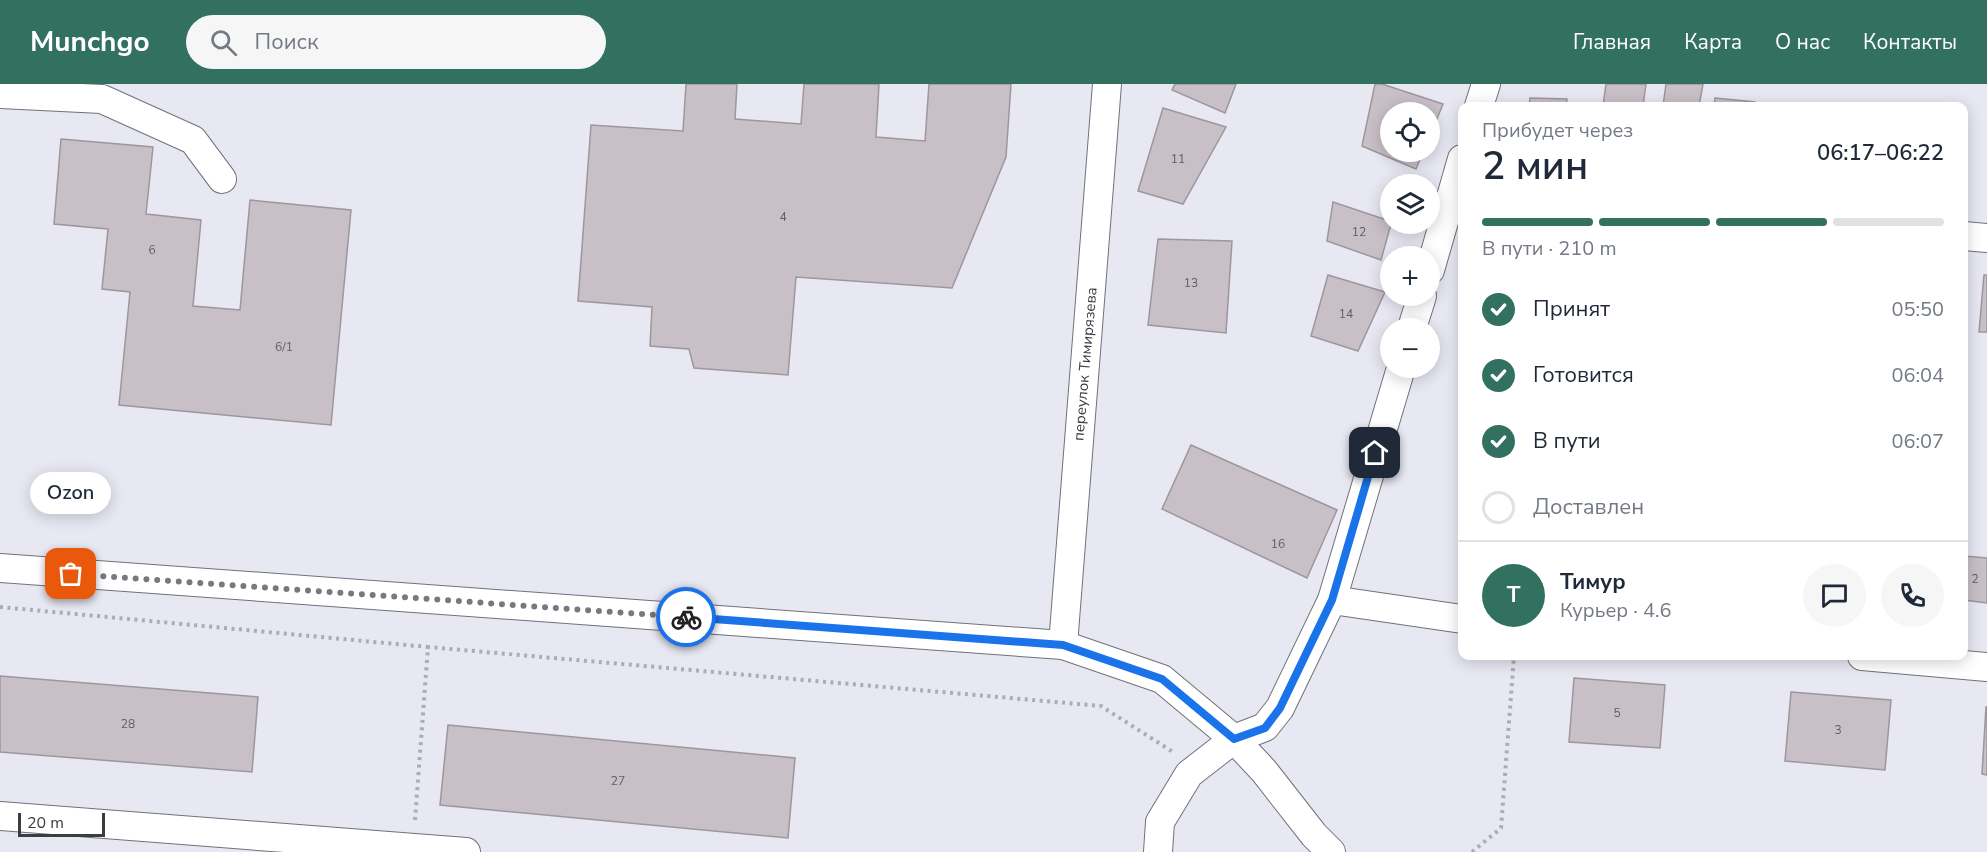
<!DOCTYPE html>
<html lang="ru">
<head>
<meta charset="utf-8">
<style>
  :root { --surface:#fff; --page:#f6f6f7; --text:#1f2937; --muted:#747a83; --line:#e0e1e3; --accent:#32715f }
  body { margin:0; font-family:"Nunito Sans",sans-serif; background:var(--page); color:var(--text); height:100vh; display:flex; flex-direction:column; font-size:22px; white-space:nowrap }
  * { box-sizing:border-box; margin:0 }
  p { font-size:20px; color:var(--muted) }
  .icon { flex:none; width:33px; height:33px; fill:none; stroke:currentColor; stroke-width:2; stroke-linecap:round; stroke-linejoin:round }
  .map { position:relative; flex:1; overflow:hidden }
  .drawer { position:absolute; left:1458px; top:18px; width:510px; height:558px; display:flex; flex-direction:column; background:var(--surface); border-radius:12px; box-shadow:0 3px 15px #0003 }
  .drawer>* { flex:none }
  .fabs { position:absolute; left:1380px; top:18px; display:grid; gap:12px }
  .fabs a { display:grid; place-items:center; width:60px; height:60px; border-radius:50%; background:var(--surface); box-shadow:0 3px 15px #0003; font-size:30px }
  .scale { position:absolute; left:18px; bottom:15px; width:87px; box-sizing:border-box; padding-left:6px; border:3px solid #3c3d41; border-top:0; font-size:16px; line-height:21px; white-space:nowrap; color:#3c3d41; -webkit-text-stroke:4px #fff; paint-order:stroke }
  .pin { position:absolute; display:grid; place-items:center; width:51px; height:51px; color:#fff; margin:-26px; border-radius:12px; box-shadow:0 3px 9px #0006 }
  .courier { position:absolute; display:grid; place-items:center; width:60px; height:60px; margin:-30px; border:4px solid #1a73e8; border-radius:50%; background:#fff; color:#222; box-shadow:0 2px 8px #0007 }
  .bubble { position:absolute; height:42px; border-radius:21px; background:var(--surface); box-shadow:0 3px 15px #0003; font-size:20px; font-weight:600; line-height:42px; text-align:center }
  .head em { font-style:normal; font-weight:600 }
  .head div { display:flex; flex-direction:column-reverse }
  .head { display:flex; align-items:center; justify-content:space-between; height:102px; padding:0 24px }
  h1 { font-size:39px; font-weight:600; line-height:45px }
  .bar { display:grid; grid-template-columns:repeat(4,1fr); gap:9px 6px; align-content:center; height:72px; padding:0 24px }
  .bar i { height:8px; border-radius:4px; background:var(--line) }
  .bar .active { background:var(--accent) }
  .bar p { grid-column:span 4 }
  .line { display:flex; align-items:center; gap:15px; padding:0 24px; border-top:2px solid var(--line) }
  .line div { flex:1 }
  .round { display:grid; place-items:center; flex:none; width:63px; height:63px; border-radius:32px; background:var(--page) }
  ol { padding:0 24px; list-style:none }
  li { display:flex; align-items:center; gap:18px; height:66px }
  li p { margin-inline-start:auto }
  li .icon { padding:6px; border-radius:50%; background:var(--accent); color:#fff; stroke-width:4 }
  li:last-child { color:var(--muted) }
  li i { width:33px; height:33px; border:3px solid var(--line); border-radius:50% }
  header { display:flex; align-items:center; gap:36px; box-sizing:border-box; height:84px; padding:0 30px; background:var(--accent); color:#fff }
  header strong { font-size:28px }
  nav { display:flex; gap:33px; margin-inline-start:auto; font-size:21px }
  .search { width:420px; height:54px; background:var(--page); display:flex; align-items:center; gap:15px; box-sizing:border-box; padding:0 21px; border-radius:33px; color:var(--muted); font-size:22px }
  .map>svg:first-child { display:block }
</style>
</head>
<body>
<header>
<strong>Munchgo</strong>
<div class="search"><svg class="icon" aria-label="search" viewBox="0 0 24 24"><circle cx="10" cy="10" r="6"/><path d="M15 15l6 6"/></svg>Поиск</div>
<nav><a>Главная</a><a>Карта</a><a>О нас</a><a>Контакты</a></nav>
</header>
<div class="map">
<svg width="1987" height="768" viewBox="0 0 1987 768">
  <rect width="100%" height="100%" fill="#e7e8f2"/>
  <g fill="#c9c0c7" stroke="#9e969c" stroke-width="1.5">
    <path d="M686 0H737L735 35 801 40 804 0H879L876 53 925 57 929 0H1011L1006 73 952 204 796 193 788 291 694 284 689 265 650 262 652 223 578 217 591 41 683 47Z"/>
    <path d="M1175 0H1236L1225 29 1172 6Z"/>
    <path d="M1375 0H1382L1443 20 1430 52V28H1390V68H1423L1416 85 1362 62Z"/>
    <path d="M1606 0H1646L1643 22H1603Z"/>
    <path d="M1666 0H1703L1699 22H1663Z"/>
    <path d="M1530 14 1567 15 1566 22H1529Z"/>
    <path d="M1715 14 1755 18V22H1714Z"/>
    <path d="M1163 24 1226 43 1183 120 1138 107Z"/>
    <path d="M61 55 153 63 146 130 201 136 193 222 240 226 250 116 351 126 331 341 119 321 130 208 102 205 108 145 54 140Z"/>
    <path d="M1333 118 1390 137 1391 140 1381 176 1327 157Z"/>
    <path d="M1158 155 1232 157 1226 249 1148 241Z"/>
    <path d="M1328 191 1385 208 1358 267 1311 252Z"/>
    <path d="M1984 191H1987V248H1979Z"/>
    <path d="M1191 361 1337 426 1307 494 1162 425Z"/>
    <path d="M1964 472 1987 474V519L1964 516Z"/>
    <path d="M0 592 258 613 252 688 0 668Z"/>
    <path d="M1574 594 1665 601 1660 664 1569 658Z"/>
    <path d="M1791 608 1891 616 1885 686 1785 677Z"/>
    <path d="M1986 623H1987V691L1982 690Z"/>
    <path d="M448 641 795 674 788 754 440 721Z"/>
  </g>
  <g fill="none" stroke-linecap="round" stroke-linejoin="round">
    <g stroke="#70717a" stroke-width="30">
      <g id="minor">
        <path d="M0 10 102 15 193 56 222 95"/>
        <path d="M1479 22 1486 0"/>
        <path d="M1964 152 1987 154"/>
        <path d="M1430 186 1462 75"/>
        <path d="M1412 244 1422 212"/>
        <path d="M0 484 1063 561 1162 595 1234 655 1264 687 1314 751 1331 768"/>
        <path d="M1332 516 1462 535"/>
        <path d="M1063 561 1107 0"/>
        <path d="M1862 572 1987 583"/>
        <path d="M0 732 466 768"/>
        <path d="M1158 768 1160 738 1189 690 1234 655 1265 643 1280 624 1332 516 1401 284"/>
      </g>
    </g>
    <g stroke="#abacb4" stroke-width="4" stroke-dasharray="3 4.5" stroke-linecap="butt">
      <path d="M0 523 428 563"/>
      <path d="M415 736 428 563 1101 622 1173 668"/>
      <path d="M1472 768 1501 744 1514 572"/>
    </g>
    <use href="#minor" stroke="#fff" stroke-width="28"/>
  </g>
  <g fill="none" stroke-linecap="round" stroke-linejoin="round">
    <path stroke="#78797f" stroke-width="6" stroke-dasharray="0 10.8" d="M71 490 686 533"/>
    <path stroke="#1a73e8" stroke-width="8" d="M686 533 1063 561 1162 595 1234 655 1265 644 1280 624 1332 516 1375 369"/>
  </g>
  <g text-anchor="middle" stroke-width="5" stroke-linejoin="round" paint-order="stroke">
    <g font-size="12" fill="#5f5e62">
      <text x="1178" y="79">11</text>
      <text x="783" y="137">4</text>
      <text x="1359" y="152">12</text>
      <text x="152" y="170">6</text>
      <text x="1191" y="203">13</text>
      <text x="1346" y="234">14</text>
      <text x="284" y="267">6/1</text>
      <text x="1278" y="464">16</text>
      <text x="1975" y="499">2</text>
      <text x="1617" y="633">5</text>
      <text x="128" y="644">28</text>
      <text x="1838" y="650">3</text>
      <text x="618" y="701">27</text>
    </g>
    <g font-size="15" fill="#3c3d41" stroke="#fff">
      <text transform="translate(1085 280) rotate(-85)" y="5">переулок Тимирязева</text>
    </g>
  </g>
</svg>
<div class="fabs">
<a><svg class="icon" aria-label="locate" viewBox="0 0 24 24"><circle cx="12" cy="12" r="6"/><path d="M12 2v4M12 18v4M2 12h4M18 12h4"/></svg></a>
<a><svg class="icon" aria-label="layers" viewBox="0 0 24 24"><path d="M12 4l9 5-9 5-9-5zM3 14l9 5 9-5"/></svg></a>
<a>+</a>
<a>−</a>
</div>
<div class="scale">20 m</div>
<div class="pin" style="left:71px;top:490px;background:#ea580c"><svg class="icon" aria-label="bag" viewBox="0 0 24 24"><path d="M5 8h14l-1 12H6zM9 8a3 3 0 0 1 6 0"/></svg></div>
<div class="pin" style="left:1375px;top:369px;background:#1f2937"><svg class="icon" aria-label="home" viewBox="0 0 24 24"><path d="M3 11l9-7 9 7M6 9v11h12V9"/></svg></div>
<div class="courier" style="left:686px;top:533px"><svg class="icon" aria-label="bike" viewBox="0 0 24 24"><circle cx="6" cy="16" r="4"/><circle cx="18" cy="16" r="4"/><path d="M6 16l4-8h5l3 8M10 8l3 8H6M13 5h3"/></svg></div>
<div class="bubble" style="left:30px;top:388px;width:81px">Ozon</div>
<section class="drawer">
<div class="head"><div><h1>2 мин</h1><p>Прибудет через</p></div><em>06:17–06:22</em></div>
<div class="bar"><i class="active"></i><i class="active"></i><i class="active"></i><i></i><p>В пути · 210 m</p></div>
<ol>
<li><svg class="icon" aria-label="check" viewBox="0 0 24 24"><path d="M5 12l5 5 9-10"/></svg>Принят<p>05:50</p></li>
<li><svg class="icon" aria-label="check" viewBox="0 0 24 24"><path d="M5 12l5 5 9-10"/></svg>Готовится<p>06:04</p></li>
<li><svg class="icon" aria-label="check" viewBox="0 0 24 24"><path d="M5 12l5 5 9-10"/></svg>В пути<p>06:07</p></li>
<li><i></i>Доставлен</li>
</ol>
<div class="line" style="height:108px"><b class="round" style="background:var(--accent);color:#fff">Т</b><div><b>Тимур</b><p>Курьер · 4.6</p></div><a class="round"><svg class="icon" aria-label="chat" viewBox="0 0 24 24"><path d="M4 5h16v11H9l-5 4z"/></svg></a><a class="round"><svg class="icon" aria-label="phone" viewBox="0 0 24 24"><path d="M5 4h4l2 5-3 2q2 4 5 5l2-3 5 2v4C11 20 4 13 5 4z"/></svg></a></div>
</section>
</div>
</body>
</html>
